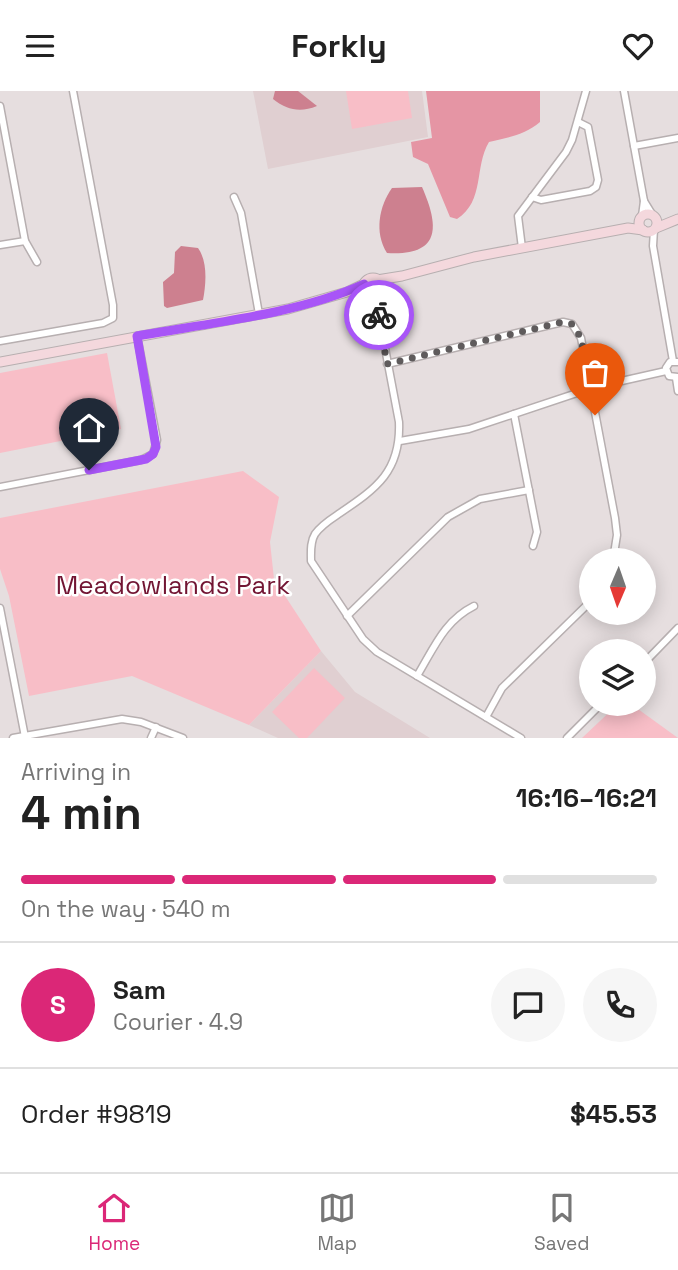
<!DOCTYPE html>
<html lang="en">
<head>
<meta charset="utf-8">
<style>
  :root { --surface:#fff; --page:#f6f6f6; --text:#222; --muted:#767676; --line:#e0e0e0; --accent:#db2777 }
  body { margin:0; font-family:"Space Grotesk",sans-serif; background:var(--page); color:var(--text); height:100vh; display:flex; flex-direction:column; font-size:26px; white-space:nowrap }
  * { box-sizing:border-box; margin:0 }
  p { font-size:23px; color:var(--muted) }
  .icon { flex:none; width:38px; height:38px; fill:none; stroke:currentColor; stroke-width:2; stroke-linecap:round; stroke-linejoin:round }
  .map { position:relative; height:647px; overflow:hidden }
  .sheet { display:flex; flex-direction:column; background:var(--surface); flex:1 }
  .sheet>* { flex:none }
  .needle { width:46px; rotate:182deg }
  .fabs { position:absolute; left:579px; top:457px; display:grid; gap:14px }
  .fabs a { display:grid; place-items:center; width:77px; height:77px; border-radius:50%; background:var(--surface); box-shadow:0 4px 18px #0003; font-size:35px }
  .pin { position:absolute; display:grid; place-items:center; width:60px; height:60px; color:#fff; margin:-72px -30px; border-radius:50% 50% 50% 0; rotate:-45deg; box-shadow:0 0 7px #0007 }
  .pin .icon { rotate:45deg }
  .courier { position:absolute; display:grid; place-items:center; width:70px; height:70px; margin:-35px; border:5px solid #a855f7; border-radius:50%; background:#fff; color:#222; box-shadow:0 2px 9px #0007 }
  .overview em { font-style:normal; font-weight:700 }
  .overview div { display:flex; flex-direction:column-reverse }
  .overview { display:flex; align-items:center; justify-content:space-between; height:119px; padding:0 21px }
  h1 { font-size:46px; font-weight:700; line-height:52px }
  .bar { display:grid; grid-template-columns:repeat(4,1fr); gap:10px 7px; align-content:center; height:84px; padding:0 21px }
  .bar i { height:9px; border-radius:5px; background:var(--line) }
  .bar .on { background:var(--accent) }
  .bar p { grid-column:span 4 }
  .line { display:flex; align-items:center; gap:18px; padding:0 21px; border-top:2px solid var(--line) }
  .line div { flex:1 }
  .round { display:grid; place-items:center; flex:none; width:74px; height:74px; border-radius:37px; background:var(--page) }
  header { display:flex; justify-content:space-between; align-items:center; height:91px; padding:0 21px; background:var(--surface); font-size:32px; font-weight:700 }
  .dock { display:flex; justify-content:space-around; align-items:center; height:98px; border-top:2px solid var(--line); background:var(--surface); font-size:19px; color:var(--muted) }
  .dock a { display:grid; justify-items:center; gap:4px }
  .dock .on { color:var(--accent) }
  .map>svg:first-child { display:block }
</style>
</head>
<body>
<header><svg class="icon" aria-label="menu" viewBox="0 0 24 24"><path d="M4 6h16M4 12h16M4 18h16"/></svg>Forkly<svg class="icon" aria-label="heart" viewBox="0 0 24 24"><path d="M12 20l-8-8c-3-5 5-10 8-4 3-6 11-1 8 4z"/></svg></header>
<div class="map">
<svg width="678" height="647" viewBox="0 0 678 647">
  <rect width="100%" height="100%" fill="#e6dedf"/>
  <g fill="#e0cfd1">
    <path d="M253 0H422L428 46 268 78Z"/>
    <path d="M321 560 355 601 430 647H278L249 634Z"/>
  </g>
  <g fill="#f8bec7">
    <path d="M346 0H408L412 27 352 38Z"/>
    <path d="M107 262 121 338 0 362V282Z"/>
    <path d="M243 380 279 406 270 451 274 488 321 560 249 634 132 585 29 605 9 505 0 478V427Z"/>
    <path d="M314 577 345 607 307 647H299L272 621Z"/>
    <path d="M618 613H631L678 647H582Z"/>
  </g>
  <path fill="#e595a4" d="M426 0H540V31C525 44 509 46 489 51 474 76 485 110 457 128L450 126 428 73 413 66 411 51 432 47Z"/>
  <g fill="#cd808f">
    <path d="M275 0H298L317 15C300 22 287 19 273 8Z"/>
    <path d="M422 96C440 137 440 165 387 162 374 142 379 115 392 97Z"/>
    <path d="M181 155 198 157C208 171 206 193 203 209L167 217 164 215 163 191 174 182 175 161Z"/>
  </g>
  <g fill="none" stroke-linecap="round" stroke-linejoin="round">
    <g stroke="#b7afb0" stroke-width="9">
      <g id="street">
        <path d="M624 0 644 110 652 123"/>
        <path d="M0 15 25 150 37 171"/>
        <path d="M634 55 678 47"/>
        <path d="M234 106 241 122 259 223"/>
        <path d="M532 106 541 109 590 100 596 96 598 89 588 36 578 31"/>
        <path d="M642 125 644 110"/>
        <path d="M654 138 653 155 673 270"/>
        <path d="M0 154 25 150"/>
        <path d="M522 157 518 125 566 61 572 49 586 0"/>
        <path d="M380 204 378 220 399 331C401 380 377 397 340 422 331 428 321 434 315 443 310 451 311 461 311 470L363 548 377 561 521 647"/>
        <path d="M370 207 378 220"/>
        <path d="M0 250 103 232 113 227V214L73 0"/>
        <path d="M678 271H670L666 277 669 285 678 286"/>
        <path d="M387 273 550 234 563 231 572 233 581 247 615 427 617 444 613 469"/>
        <path d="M676 287 678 300"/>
        <path d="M514 323 537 441 533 455"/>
        <path d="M400 350 469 338 595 296 666 280"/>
        <path d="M0 396 141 369 153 363 157 349 137 245"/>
        <path d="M0 517 25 646"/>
        <path d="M347 525 448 426 480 408 529 399"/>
        <path d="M644 572 678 537"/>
        <path d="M417 585C434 557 444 530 474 515"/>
        <path d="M486 626 502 597 592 509"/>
        <path d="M13 647 122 628 141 631 183 647"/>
        <path d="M151 647 156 636"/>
        <path d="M567 647 602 612"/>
      </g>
    </g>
    <g stroke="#b7afb0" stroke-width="11">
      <g id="secondary">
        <circle cx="648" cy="132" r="9"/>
        <path d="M656 137 678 128"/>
        <circle cx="373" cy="197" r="10"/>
        <path d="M377 189 402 185 474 166 628 137 643 139"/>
        <path d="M0 271 288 218 347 201 364 193"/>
      </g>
    </g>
    <use href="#street" stroke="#fff" stroke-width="6"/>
    <use href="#secondary" stroke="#f4d8dd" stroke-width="9"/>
  </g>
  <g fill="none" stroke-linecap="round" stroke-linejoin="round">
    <path stroke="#5f5b5c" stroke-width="7" stroke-dasharray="0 12.6" d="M379 224 387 273 550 234 563 231 572 233 581 247 595 324"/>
    <path stroke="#a855f7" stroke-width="9" d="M89 379 146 368 153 363 156 356 137 245C210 232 298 223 364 193V201L370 207H376L380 204 379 224"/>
  </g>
  <g text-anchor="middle" stroke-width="5" stroke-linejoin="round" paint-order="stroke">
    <g font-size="26" fill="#721533" stroke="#fff">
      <text x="173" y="503">Meadowlands Park</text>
    </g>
  </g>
</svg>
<div class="fabs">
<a><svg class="needle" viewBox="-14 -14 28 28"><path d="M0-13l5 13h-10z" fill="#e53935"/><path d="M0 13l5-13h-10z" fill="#767676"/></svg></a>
<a><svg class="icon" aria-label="layers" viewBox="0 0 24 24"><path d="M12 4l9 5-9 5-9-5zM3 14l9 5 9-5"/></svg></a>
</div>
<div class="pin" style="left:595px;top:324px;background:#ea580c"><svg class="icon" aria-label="bag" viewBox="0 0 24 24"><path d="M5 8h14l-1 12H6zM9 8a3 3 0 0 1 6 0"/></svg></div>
<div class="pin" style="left:89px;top:379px;background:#1f2937"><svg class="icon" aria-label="home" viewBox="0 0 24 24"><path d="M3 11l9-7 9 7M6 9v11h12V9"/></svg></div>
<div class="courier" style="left:379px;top:224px"><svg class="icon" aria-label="bike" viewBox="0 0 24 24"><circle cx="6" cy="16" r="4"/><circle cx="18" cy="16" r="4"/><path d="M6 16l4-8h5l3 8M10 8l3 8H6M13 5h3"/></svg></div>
</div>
<section class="sheet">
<div class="overview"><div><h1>4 min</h1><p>Arriving in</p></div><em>16:16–16:21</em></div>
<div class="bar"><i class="on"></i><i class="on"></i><i class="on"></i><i></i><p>On the way · 540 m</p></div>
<div class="line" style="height:126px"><b class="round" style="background:var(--accent);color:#fff">S</b><div><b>Sam</b><p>Courier · 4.9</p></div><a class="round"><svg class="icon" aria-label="chat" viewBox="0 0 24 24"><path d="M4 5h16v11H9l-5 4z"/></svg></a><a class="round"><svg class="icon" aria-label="phone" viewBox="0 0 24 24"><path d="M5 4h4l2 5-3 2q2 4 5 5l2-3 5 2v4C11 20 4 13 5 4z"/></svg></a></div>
<div class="line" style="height:91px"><div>Order #9819</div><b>$45.53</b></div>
</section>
<nav class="dock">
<a class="on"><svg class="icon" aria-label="home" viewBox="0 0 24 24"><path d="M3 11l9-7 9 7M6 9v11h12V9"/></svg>Home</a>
<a><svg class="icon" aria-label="map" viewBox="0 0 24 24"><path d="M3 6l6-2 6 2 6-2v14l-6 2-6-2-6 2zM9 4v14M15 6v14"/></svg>Map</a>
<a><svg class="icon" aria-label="saved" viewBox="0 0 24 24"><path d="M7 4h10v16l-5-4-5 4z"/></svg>Saved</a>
</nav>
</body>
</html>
